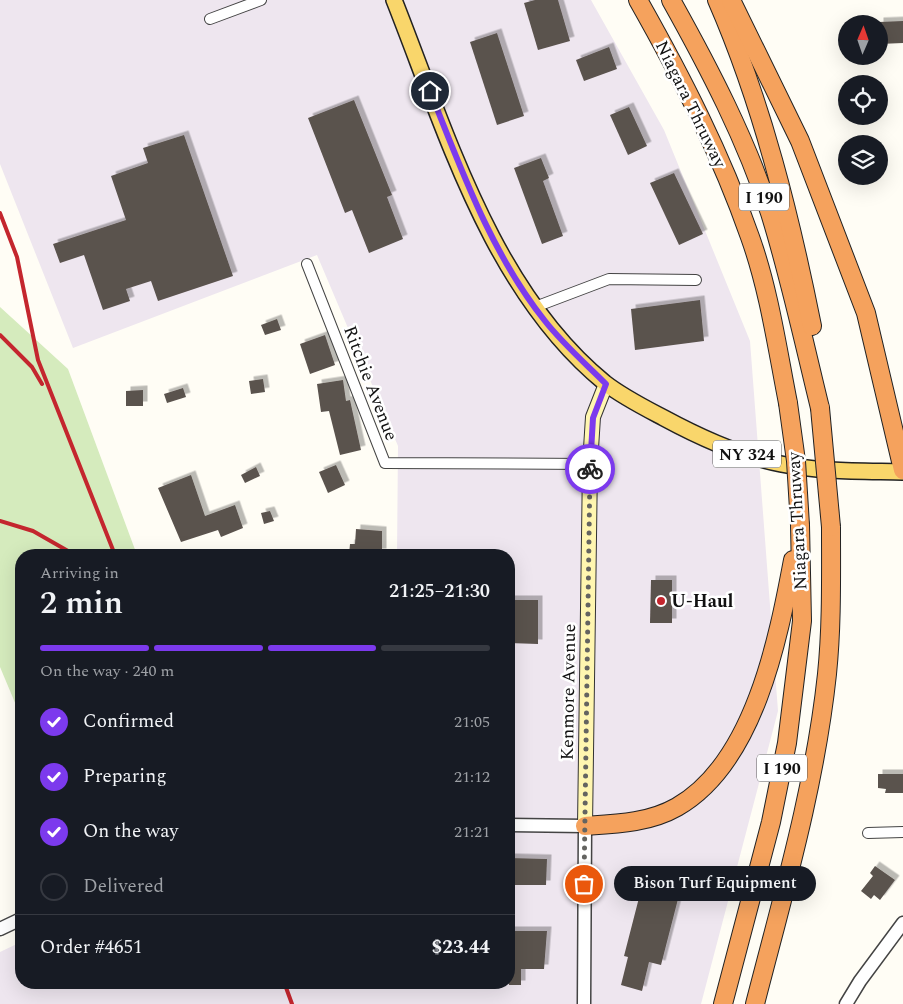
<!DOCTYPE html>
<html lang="en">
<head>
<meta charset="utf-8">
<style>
  :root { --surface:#171b24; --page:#20242c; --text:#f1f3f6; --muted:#9ea1a6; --line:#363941; --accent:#7c3aed }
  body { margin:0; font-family:Spectral,serif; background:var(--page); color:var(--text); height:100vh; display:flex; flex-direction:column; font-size:19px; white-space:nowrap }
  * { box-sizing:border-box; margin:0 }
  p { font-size:16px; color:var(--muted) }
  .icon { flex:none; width:28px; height:28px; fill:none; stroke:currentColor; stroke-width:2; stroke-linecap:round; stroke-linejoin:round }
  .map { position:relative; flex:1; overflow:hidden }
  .panel { position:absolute; left:15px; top:549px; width:500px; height:440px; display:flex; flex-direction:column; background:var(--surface); border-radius:20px; box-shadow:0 5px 20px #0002 }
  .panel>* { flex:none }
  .needle { width:32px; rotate:2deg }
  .fabs { position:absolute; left:838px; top:15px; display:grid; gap:10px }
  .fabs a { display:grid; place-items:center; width:50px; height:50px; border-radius:50%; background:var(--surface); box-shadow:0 5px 20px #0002; font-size:25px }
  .pin { position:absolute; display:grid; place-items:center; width:42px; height:42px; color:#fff; margin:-21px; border:2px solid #fff; border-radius:50%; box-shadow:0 1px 5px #0007 }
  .courier { position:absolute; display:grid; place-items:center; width:50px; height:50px; margin:-25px; border:4px solid #7c3aed; border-radius:50%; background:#fff; color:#222; box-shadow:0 1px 6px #0007 }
  .bubble { position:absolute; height:35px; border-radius:18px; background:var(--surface); box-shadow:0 5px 20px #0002; font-size:16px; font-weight:600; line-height:35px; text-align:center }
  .overview em { font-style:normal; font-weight:600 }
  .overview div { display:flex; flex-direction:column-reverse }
  .overview { display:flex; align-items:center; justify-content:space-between; height:85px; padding:0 25px }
  h1 { font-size:32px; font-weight:600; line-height:38px }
  .bar { display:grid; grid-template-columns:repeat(4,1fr); gap:8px 5px; align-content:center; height:60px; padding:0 25px }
  .bar i { height:6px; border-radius:4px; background:var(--line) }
  .bar .selected { background:var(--accent) }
  .bar p { grid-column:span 4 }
  .line { display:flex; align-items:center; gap:12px; padding:0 25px; border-top:1px solid var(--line) }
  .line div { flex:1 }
  ol { padding:0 25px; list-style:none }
  li { display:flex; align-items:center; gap:15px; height:55px }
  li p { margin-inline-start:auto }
  li .icon { padding:5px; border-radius:50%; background:var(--accent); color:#fff; stroke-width:4 }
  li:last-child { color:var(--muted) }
  li i { width:28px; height:28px; border:2px solid var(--line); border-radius:50% }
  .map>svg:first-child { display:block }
</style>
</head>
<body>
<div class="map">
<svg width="903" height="1004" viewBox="0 0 903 1004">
  <defs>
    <filter id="shadow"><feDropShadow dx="4.5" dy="-4.5" stdDeviation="0" flood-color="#0004"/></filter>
  </defs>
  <rect width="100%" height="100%" fill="#fffdf5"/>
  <path fill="#eee6ef" d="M0 0H591L664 130 750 341 778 711 701 1004H0V952L21 942V982H509V555H397L398 446 317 255 73 348 0 164Z"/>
  <path fill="#d5ebbd" d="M0 307 68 369 137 555H21V717L0 667Z"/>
  <g fill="#5a524d" filter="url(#shadow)">
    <path d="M535 0H558L570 41 538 50 524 3Z"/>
    <path d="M903 21V43L879 44V22Z"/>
    <path d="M497 33 524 116 497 125 470 42Z"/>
    <path d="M609 47 617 69 584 81 576 60Z"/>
    <path d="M354 100 392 195 387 197 403 239 369 253 352 210 345 213 308 118Z"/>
    <path d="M629 107 647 146 628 155 610 115Z"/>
    <path d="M184 135 233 276 158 301 151 281 126 289 130 301 103 310 84 255 60 263 53 244 126 220 111 176 148 163 143 148Z"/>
    <path d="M541 158 549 178 543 181 563 236 542 244 514 168Z"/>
    <path d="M674 173 703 234 679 245 650 183Z"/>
    <path d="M700 300 704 341 635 350 631 309Z"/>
    <path d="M277 319 281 330 265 335 261 325Z"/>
    <path d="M325 335 335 365 310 374 300 344Z"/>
    <path d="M263 379 265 392 251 394 249 381Z"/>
    <path d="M343 380 346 401 350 400 361 450 340 455 329 411 321 412 317 384Z"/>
    <path d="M183 388 186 397 167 403 164 394Z"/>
    <path d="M143 390V406H126V391Z"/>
    <path d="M336 465 345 485 328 493 319 472Z"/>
    <path d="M256 467 260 476 245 483 241 475Z"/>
    <path d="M191 475 205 516 235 505 243 528 221 537 218 530 181 542 158 488Z"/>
    <path d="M270 511 274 521 264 524 261 513Z"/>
    <path d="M356 529 382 531V553L349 555 350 544H355Z"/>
    <path d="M651 580H672V623H650Z"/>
    <path d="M509 600H538V644L509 643Z"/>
    <path d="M878 774H903V793H885L886 789 878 788Z"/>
    <path d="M509 858 547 859 546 885H509Z"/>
    <path d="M875 866 895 880 880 900 874 895 871 899 861 891 873 876 870 873Z"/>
    <path d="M641 890 678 899 661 965 649 962 642 991 621 985 628 957 624 956Z"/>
    <path d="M509 931H547L544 969H521V985H509Z"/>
  </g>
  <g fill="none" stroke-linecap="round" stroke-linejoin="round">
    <g stroke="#444" stroke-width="12">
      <g id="minor">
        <path d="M210 19 261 0"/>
        <path d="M307 264 385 463 590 464"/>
        <path d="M535 307 609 279 696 280"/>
        <path d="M868 833 903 832"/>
      </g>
    </g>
    <g stroke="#444" stroke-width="15">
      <g id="tertiary">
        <path d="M509 825 585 826 584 1004"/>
        <path d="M0 929 21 919"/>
        <path d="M846 1004 860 981 903 923"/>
      </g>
    </g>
    <g stroke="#333" stroke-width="16">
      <path id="secondary" d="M585 826 590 464 593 417 606 384"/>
    </g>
    <g stroke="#222" stroke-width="18">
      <path id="primary" d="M394 0C446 131 492 291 605 383 623 397 645 408 664 418 701 438 741 456 781 464 821 472 863 471 903 472"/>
    </g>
    <g stroke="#222" stroke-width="20">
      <g id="motorway">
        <path d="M638 0C681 76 721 154 750 237 769 290 777 347 788 403"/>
        <path d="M671 0C709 68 746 139 770 213 790 277 804 343 820 408"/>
        <path d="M717 0C762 103 790 216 812 326"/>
        <path d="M731 0 800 141 866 313 903 470"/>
        <path d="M585 826C616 824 649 823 677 807 754 763 778 640 793 560"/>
        <path d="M723 1004 771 822 787 743 802 621 800 525"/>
        <path d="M755 1004C783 895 815 787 827 674 832 625 831 576 831 527"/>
      </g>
    </g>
    <use href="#minor" stroke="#fff" stroke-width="10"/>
    <use href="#tertiary" stroke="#fff" stroke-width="12"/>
    <use href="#secondary" stroke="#fff6b0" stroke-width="14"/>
    <use href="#primary" stroke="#f9d66b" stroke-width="15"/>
    <use href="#motorway" stroke="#f5a25d" stroke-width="18"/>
    <g stroke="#c4262e" stroke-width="4">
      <path d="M0 213 17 257 38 360 115 555"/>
      <path d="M0 335 32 367 42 384"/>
      <path d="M0 521 33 531 75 555"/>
      <path d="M284 982 292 1004"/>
    </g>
    <g stroke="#222" stroke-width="20" stroke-linecap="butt">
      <g id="motorway-bridge">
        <path d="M788 403 796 461 800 525"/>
        <path d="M820 408 831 527"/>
      </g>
    </g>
    <use href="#motorway-bridge" stroke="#f5a25d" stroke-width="18"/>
  </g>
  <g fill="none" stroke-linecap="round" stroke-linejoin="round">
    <path stroke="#646461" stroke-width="5" stroke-dasharray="0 9" d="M584 884 590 469"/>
    <path stroke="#7c3aed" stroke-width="6" d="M430 91C462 171 491 253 545 321 563 344 585 363 606 384L593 418 590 469"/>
  </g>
  <circle fill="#c4262e" stroke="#fff" stroke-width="2" cx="661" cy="601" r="5"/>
  <g text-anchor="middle" stroke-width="5" stroke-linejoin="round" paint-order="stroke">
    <g fill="#fff" stroke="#585858" stroke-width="1">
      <rect x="739" y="183.5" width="50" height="27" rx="4"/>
      <rect x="713" y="440.5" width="68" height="27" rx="4"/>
      <rect x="757" y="754.5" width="50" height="27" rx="4"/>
    </g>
    <g font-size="16" font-weight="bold" fill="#111">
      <text x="764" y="203">I 190</text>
      <text x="747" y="460">NY 324</text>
      <text x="782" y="774">I 190</text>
    </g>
    <g font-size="18" fill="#111" stroke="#fff">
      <text transform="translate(691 104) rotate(64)" y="6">Niagara Thruway</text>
      <text transform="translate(371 383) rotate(69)" y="6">Ritchie Avenue</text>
      <text transform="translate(797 521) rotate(-93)" y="6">Niagara Thruway</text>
      <text transform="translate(568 692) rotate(-89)" y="6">Kenmore Avenue</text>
    </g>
    <g font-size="18" font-weight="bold" fill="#111" stroke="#fff" text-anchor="start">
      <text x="671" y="607">U-Haul</text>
    </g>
  </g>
</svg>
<div class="fabs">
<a><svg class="needle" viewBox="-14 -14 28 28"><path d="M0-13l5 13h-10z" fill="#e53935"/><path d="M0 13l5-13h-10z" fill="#9ea1a6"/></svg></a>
<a><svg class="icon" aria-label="locate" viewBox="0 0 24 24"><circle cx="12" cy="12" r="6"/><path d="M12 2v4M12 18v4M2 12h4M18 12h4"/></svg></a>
<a><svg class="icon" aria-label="layers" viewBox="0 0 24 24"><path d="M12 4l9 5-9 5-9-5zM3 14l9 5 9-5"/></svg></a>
</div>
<div class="pin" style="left:584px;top:884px;background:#ea580c"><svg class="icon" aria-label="bag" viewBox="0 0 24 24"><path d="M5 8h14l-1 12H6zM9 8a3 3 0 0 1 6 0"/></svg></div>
<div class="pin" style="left:430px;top:91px;background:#1f2937"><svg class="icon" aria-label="home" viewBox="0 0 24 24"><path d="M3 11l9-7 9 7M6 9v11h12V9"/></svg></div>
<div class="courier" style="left:590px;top:469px"><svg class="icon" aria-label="bike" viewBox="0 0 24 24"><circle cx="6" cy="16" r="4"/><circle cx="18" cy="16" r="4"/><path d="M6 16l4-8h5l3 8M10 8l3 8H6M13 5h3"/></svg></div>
<div class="bubble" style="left:614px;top:866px;width:202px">Bison Turf Equipment</div>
<section class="panel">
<div class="overview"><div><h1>2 min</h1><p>Arriving in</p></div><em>21:25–21:30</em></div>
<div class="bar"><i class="selected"></i><i class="selected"></i><i class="selected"></i><i></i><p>On the way · 240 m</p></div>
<ol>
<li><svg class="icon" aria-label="check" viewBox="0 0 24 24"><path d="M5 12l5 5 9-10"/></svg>Confirmed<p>21:05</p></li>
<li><svg class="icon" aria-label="check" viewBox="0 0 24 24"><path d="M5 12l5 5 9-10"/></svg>Preparing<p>21:12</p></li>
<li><svg class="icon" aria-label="check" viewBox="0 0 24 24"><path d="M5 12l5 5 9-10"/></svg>On the way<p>21:21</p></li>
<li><i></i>Delivered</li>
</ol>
<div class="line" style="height:65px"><div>Order #4651</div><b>$23.44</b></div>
</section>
</div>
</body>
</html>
